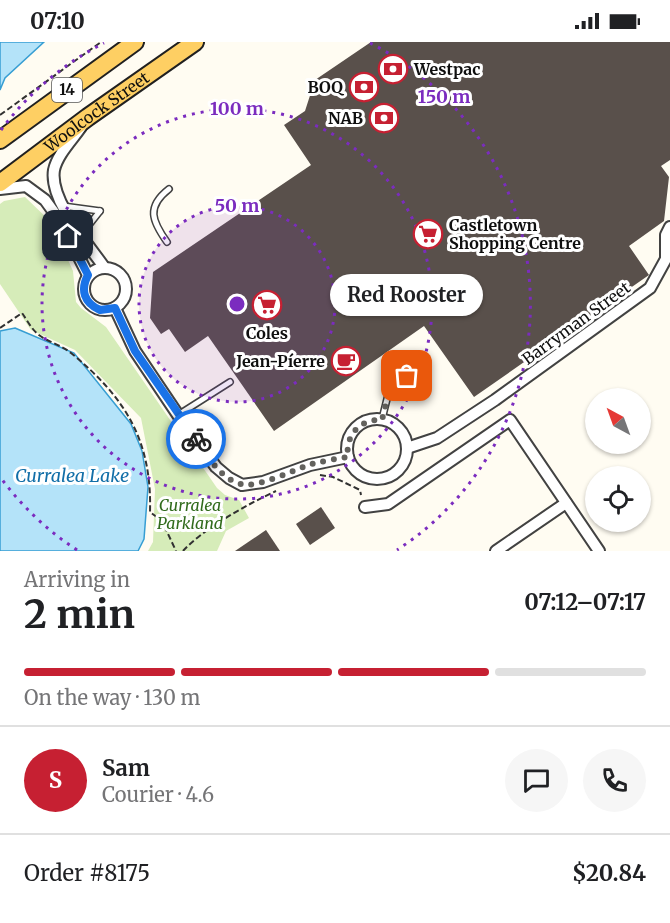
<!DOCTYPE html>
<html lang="en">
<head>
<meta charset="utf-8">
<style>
  :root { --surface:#fff; --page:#f6f6f6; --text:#202124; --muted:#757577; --line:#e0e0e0; --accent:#c62032 }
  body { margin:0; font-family:Merriweather,serif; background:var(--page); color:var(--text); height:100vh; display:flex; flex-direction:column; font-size:22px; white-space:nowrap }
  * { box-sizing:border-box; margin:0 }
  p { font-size:20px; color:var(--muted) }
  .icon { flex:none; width:33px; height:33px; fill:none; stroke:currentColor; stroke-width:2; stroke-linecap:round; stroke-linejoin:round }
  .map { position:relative; height:509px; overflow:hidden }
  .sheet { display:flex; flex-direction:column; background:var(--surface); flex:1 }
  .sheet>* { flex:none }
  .needle { width:39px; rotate:319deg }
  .tools { position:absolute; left:585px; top:346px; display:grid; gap:12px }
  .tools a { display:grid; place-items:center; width:66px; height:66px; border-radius:50%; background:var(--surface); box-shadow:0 2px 4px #0004; font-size:30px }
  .pin { position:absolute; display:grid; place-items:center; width:51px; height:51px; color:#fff; margin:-26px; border-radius:12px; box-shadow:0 3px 9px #0006 }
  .courier { position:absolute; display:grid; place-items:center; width:60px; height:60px; margin:-30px; border:4px solid #1a73e8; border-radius:50%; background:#fff; color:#222; box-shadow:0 2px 8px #0007 }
  .bubble { position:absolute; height:42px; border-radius:21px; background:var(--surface); box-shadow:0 2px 4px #0004; font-size:20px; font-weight:700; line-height:42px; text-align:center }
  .headline em { font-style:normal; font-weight:700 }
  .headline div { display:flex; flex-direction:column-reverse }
  .headline { display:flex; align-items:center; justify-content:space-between; height:102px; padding:0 24px }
  h1 { font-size:39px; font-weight:700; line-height:45px }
  .bar { display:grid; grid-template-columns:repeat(4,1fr); gap:9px 6px; align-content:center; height:72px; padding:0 24px }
  .bar i { height:8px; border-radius:4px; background:var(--line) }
  .bar .current { background:var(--accent) }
  .bar p { grid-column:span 4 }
  .line { display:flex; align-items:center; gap:15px; padding:0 24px; border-top:2px solid var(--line) }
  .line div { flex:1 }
  .round { display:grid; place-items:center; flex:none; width:63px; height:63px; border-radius:32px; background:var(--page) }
  .status { display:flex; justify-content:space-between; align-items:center; height:42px; padding:0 30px; background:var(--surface); direction:ltr }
  .status svg { height:16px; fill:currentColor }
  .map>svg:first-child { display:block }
</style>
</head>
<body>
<div class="status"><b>07:10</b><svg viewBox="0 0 49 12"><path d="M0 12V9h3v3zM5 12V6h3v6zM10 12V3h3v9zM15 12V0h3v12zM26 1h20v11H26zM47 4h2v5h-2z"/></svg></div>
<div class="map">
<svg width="670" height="509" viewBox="0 0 670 509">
  <rect width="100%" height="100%" fill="#fffcf2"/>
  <path fill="#d6ecb9" d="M25 155 51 180 73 229 76 260 81 266 106 285 217 446 225 453 239 458 249 476 226 489 217 509H148L153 500 155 447 141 376 75 308 31 288 0 242V162L4 159Z"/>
  <g fill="#b4e3f9" stroke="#379ed3" stroke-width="1.5">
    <path d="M0 0H44L5 36 0 48Z"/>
    <path d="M15 286 74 311 131 382 142 409 148 445 144 497 138 509H0V289Z"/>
  </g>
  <g fill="#59504b">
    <path d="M371 0H670V118L661 124 669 135 664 179 629 204 649 233 474 355 424 284 274 389 208 294 185 310 169 287 161 292 150 276 153 230 311 123 284 83 305 69 315 38Z"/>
    <path d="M321 465 335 486 310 503 296 482Z"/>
    <path d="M266 488 280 509H235Z"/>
  </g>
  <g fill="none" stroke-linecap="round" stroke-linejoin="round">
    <g stroke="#424242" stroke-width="8">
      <g id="lane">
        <path d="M63 164 100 169"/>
        <path d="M81 193 100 169"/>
        <path d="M167 200C152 179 146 165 169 147"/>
        <path d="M178 373 230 340"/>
        <path d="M382 377 389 349 407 334"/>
      </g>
    </g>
    <g stroke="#424242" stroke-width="14">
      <g id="street">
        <path d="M81 85C72 98 57 113 54 128 49 158 88 202 104 225"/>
        <path d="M0 147 26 144 45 158 61 180 88 233"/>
        <circle cx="105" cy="247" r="21"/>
        <path d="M115 266 135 309 178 373 216 425 229 436 242 443 263 440 310 423 348 415"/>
        <circle cx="377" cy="407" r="30"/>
        <path d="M407 406 437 396 495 358 650 246 666 217V193L670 185"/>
        <path d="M365 465 388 462 510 378 599 509"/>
        <path d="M496 509 566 461"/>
      </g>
    </g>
    <g stroke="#202020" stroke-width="20">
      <g id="primary">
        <path d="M0 98 135 0"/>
        <path id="s1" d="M0 141 88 75 195 0"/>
      </g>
    </g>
    <g stroke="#313131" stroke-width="2" stroke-dasharray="6 3" stroke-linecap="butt">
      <path d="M0 73 101 0"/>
      <path d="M0 286 22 271C27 278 32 288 39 293 48 300 61 303 71 311 126 356 152 399 150 470L162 479 176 509"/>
      <path d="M320 433 333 435 360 448 361 453"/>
      <path d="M183 509C204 486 248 462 276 449"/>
    </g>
    <use href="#lane" stroke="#fff" stroke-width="5"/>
    <use href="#street" stroke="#fff" stroke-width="10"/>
    <use href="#primary" stroke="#fecf63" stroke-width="16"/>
  </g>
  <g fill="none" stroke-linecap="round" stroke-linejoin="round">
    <path stroke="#63625e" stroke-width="6" stroke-dasharray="0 10.8" d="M196 397C207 413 220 437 241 442 256 447 295 427 312 422 323 419 336 417 348 415 345 393 360 377 382 378L389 349 407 334"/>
    <path stroke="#1a73e8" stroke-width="8" d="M68 194 88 233C80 248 84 261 100 268L115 266 135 309 196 397"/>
  </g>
  <circle cx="237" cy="262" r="98" fill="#7b2cbf" fill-opacity=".12"/>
  <g fill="none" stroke="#7b2cbf" stroke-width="3" stroke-dasharray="3 6">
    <circle cx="237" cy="262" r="98"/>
    <circle cx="237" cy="262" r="195"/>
    <path d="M77 508A293 293 0 0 1 1 436M1 88A293 293 0 0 1 104 1M370 1A293 293 0 0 1 397 508"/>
  </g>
  <defs>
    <g id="bank-ring" transform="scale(1.5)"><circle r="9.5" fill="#fff" stroke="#c62032" stroke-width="1.5"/><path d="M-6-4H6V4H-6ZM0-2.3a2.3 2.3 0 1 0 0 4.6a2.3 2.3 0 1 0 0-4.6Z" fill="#c62032"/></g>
    <g id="supermarket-ring" transform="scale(1.5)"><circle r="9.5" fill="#fff" stroke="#c62032" stroke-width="1.5"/><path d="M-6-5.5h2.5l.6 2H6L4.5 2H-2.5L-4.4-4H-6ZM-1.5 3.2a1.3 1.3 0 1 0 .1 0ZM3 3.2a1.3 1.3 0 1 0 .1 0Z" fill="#c62032"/></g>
    <g id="cafe-ring" transform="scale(1.5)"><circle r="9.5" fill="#fff" stroke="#c62032" stroke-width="1.5"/><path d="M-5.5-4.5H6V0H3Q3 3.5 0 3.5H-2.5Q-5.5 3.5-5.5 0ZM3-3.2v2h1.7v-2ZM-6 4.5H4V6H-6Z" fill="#c62032"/></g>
  </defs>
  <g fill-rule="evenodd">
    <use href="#bank-ring" x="393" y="27"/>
    <use href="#bank-ring" x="364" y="45"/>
    <use href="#bank-ring" x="384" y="76"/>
    <use href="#supermarket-ring" x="428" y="192"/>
    <use href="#supermarket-ring" x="267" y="263"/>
    <use href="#cafe-ring" x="346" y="319"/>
  </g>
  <g text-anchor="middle" stroke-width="6" stroke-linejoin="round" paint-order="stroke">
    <rect fill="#fff" stroke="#575757" stroke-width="1.5" x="52" y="36" width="30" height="24" rx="4.5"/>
    <g font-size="15" font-weight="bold" fill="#0f0f0f">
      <text x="67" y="53">14</text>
    </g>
    <g font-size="16" font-weight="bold" fill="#0f0f0f" stroke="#fff" text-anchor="end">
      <text x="414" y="33" text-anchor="start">Westpac</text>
      <text x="343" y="51">BOQ</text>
      <text x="363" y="82">NAB</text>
      <text x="449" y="189" text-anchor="start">Castletown<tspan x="449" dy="18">Shopping Centre</tspan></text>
      <text x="267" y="297" text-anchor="middle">Coles</text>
      <text x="325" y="325">Jean-Píerre</text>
    </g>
    <g font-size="16" fill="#0f0f0f" stroke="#fff">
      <text dy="6" stroke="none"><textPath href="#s1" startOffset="120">Woolcock Street</textPath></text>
      <text transform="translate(576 281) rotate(-36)" y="6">Barryman Street</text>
    </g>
    <g font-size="16" font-style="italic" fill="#316b1c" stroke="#fff">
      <text x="190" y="469">Curralea<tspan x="190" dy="18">Parkland</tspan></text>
    </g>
    <g font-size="18" font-style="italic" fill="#126fa8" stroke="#fff">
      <text x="72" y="440">Curralea Lake</text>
    </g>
  </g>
  <circle cx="237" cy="262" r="9" fill="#7b2cbf" stroke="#fff" stroke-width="3"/>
  <g font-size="18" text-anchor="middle" font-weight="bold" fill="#7b2cbf" stroke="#fff" stroke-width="6" stroke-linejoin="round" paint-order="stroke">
    <text x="444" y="61">150 m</text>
    <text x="237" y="73">100 m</text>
    <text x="237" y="170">50 m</text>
  </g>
</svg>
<div class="tools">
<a><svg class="needle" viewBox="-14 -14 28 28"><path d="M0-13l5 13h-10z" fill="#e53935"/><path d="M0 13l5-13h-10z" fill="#757577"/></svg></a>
<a><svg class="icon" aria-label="locate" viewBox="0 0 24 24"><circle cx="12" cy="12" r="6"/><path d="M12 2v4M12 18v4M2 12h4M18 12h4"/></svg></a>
</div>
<div class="pin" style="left:407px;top:334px;background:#ea580c"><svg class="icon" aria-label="bag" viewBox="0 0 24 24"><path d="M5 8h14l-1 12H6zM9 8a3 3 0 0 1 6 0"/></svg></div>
<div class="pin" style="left:68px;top:194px;background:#1f2937"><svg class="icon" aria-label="home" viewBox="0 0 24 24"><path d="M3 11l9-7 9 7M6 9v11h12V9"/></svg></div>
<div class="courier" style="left:196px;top:397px"><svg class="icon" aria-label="bike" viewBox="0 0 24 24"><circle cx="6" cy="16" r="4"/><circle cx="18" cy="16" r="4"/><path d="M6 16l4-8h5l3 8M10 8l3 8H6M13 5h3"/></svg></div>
<div class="bubble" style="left:330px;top:232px;width:153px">Red Rooster</div>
</div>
<section class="sheet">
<div class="headline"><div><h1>2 min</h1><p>Arriving in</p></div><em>07:12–07:17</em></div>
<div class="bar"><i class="current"></i><i class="current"></i><i class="current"></i><i></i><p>On the way · 130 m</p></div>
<div class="line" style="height:108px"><b class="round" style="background:var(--accent);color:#fff">S</b><div><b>Sam</b><p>Courier · 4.6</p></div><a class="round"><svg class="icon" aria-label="chat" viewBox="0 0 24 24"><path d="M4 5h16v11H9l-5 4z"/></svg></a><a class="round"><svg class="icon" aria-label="phone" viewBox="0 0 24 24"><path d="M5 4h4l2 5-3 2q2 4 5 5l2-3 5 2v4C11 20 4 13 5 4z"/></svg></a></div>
<div class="line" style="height:78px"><div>Order #8175</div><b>$20.84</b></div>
</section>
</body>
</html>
